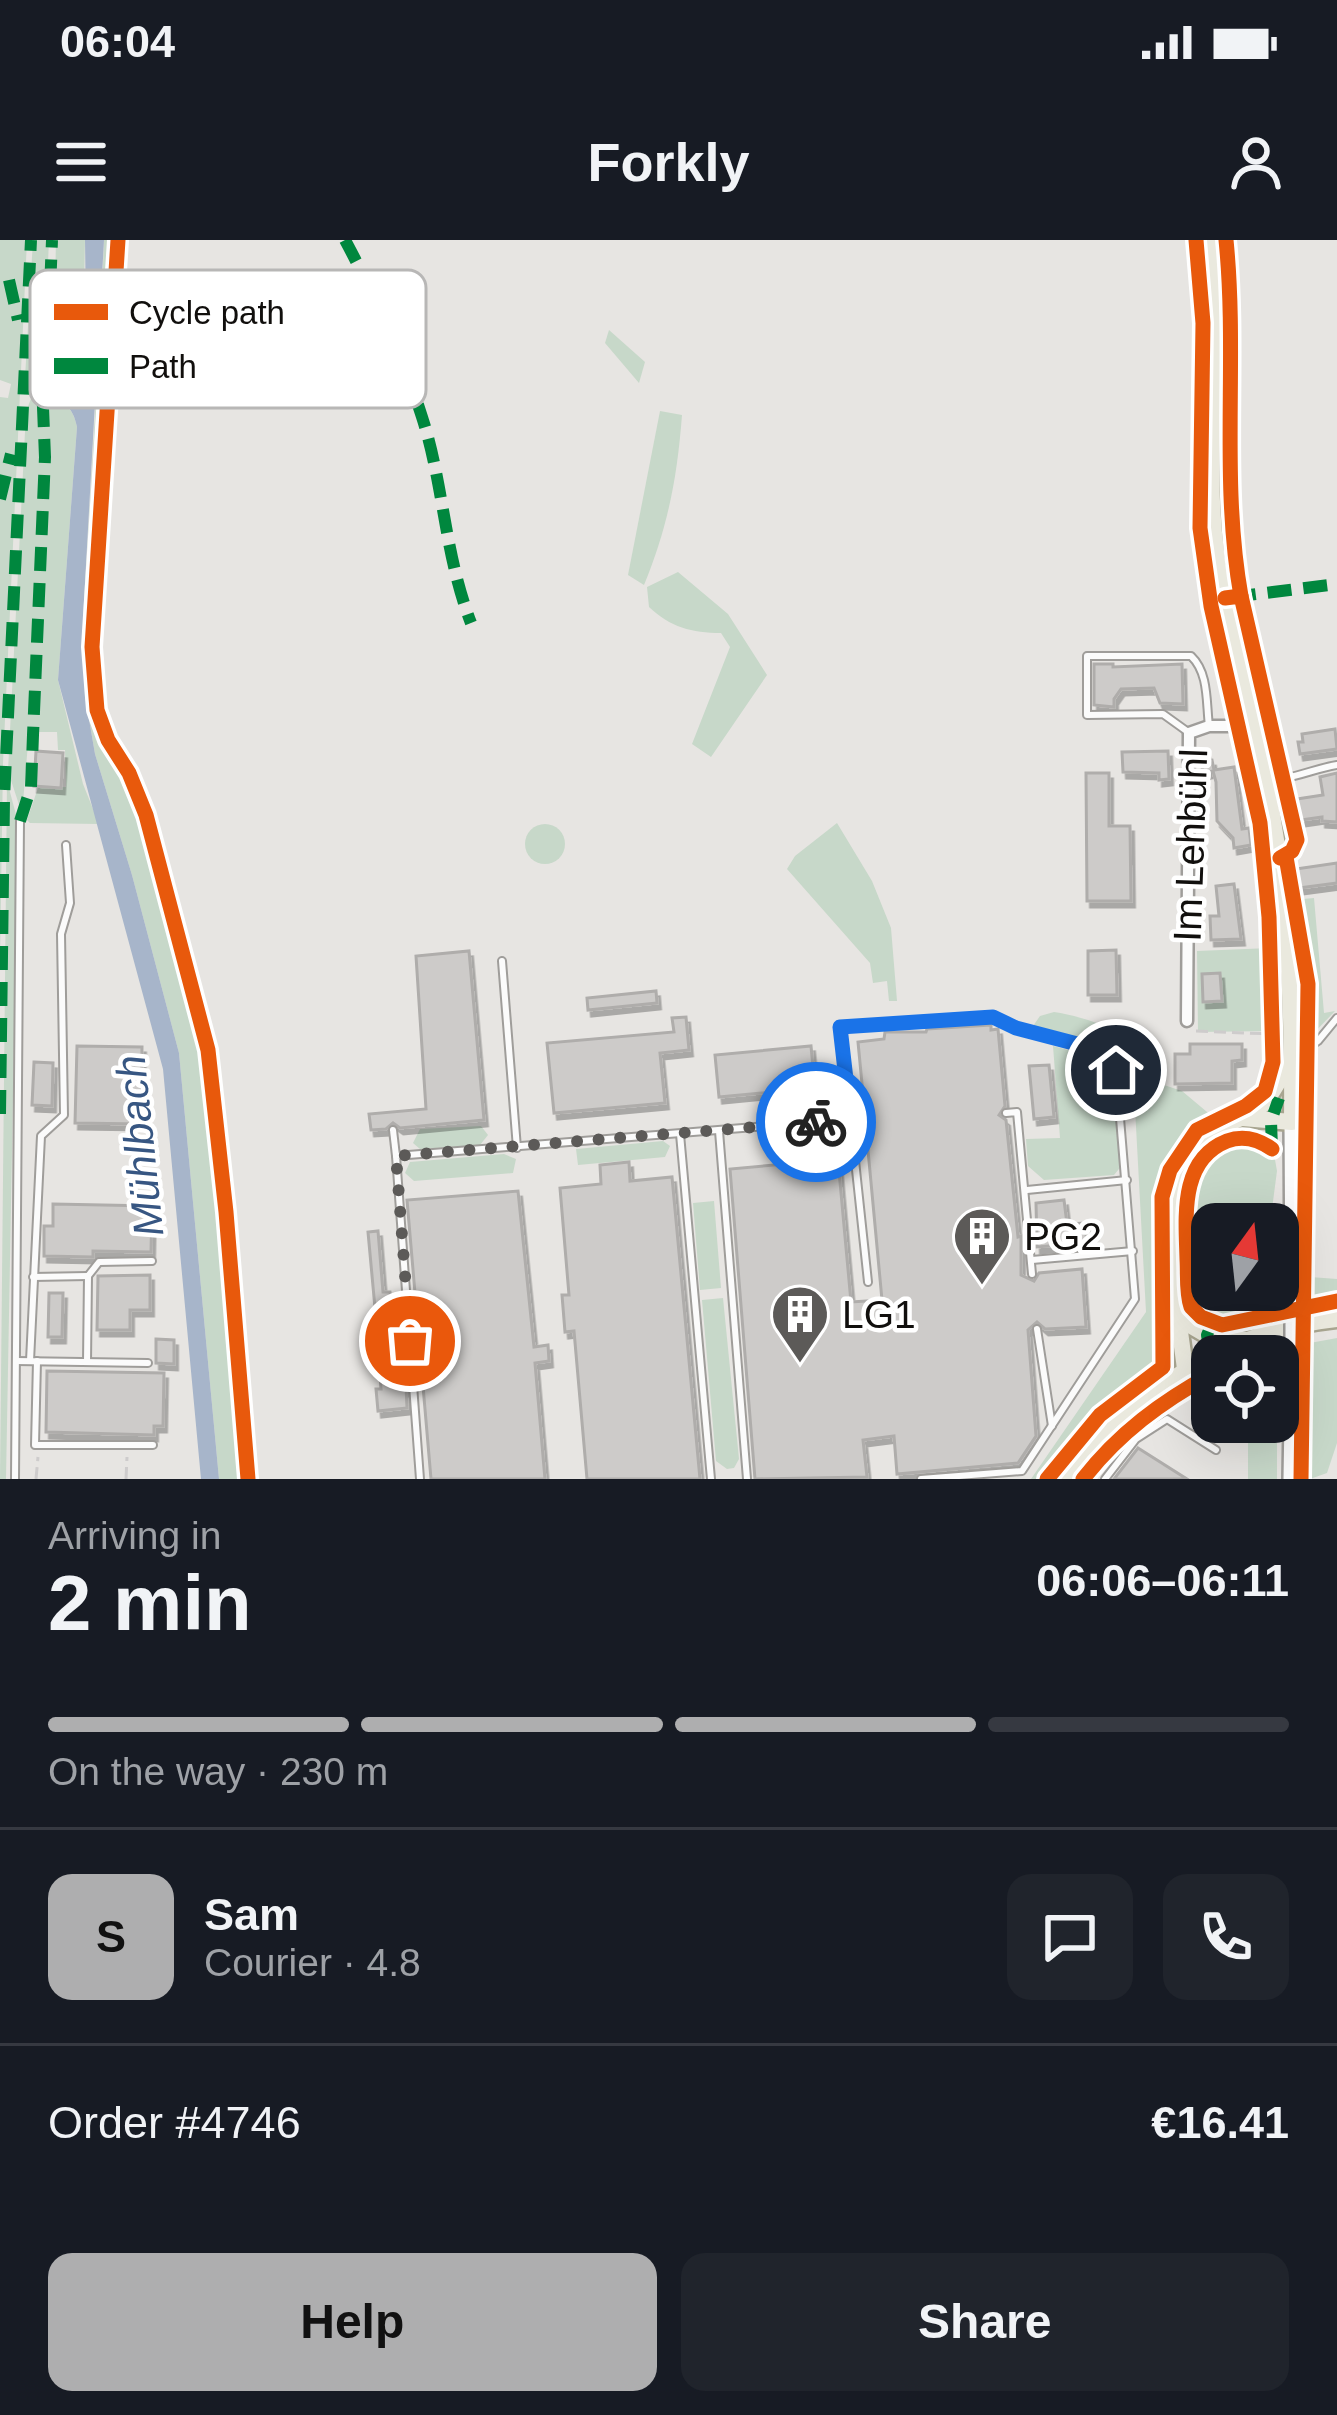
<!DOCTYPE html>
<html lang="en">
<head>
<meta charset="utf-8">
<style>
  :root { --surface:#171b24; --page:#20242c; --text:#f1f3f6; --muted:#9ea1a6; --line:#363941; --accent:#aeaeaf }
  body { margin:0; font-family:Arial,sans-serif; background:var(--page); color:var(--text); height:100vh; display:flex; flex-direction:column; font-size:45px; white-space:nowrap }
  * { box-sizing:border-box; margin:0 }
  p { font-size:39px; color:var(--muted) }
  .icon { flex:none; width:66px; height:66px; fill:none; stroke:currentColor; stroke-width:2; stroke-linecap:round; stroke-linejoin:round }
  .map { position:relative; height:1239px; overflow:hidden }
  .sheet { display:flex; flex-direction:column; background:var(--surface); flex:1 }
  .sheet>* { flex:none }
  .needle { width:78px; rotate:15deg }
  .controls { position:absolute; left:1191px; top:963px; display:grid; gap:24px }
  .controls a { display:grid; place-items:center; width:108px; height:108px; border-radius:24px; background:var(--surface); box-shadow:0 12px 48px #0002; font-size:60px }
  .pin { position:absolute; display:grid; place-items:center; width:102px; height:102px; color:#fff; margin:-51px; border:6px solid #fff; border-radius:50%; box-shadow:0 3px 12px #0007 }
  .courier { position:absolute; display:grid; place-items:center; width:120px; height:120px; margin:-60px; border:9px solid #1a73e8; border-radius:50%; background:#fff; color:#222; box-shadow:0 3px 15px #0007 }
  .summary em { font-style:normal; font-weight:700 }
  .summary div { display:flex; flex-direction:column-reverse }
  .summary { display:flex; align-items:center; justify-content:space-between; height:204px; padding:0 48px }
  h1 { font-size:78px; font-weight:700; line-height:90px }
  .bar { display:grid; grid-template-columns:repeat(4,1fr); gap:18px 12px; align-content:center; height:144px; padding:0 48px }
  .bar i { height:15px; border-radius:9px; background:var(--line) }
  .bar .on { background:var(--accent) }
  .bar p { grid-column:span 4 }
  .line { display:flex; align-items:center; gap:30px; padding:0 48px; border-top:3px solid var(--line) }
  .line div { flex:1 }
  .round { display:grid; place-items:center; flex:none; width:126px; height:126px; border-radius:24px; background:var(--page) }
  .primary-button { display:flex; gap:24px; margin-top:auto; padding:24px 48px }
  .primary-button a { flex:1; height:138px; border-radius:24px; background:var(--accent); color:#111; font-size:48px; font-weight:700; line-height:138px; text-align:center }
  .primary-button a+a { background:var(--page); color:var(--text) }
  .status { display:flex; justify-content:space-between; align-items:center; height:84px; padding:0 60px; background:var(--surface); direction:ltr }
  .status svg { height:33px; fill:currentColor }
  header { display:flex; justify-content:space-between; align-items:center; height:156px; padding:0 48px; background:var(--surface); font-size:54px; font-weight:700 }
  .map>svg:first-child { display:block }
</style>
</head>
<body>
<div class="status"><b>06:04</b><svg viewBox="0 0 49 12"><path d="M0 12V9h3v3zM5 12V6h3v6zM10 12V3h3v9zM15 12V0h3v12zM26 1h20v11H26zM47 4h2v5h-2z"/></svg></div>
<header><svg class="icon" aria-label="menu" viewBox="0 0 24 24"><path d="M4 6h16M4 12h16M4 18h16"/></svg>Forkly<svg class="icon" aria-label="person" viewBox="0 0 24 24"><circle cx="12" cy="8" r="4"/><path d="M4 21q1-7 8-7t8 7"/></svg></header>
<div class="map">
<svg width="1337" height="1239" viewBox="0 0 1337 1239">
  <defs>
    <filter id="shadow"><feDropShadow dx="3.5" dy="6" stdDeviation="0" flood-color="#0004"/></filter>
  </defs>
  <rect width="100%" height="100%" fill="#e7e5e2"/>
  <g fill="#c7d8c9">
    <path d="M0 0H27L3 523 0 720V157L8 158 11 144 0 140Z"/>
    <path d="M33 0H49L45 91 24 155Z"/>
    <path d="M56 0H85L83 96 54 93Z"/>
    <path d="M104 0H114L109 95 105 98 100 96Z"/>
    <path d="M609 90 645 122 639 143 605 103Z"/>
    <path d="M52 101 83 106 73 144H45L44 155C64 163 73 166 77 187L58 440 83 544 99 584 30 583 27 580 38 548 66 547 65 510H58L57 492H29L22 574 8 531 26 172Z"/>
    <path d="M99 109H107L90 369 91 454 106 506 127 537 138 566 205 817 245 1239H219L179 813 132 635 95 514 85 456 83 379Z"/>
    <path d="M660 171 682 175C677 239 668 286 644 345L628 335Z"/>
    <path d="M678 332 728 374 767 435 711 517 692 504 730 407 721 393C692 393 670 387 649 367L647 347Z"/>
    <path d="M7 541 18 582 6 1239H0Z"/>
    <path d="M837 583 872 641 891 688 897 761H889L887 741 873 743 870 723 787 629 795 616Z"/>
    <circle cx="545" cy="604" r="20"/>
    <path d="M1314 658 1324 773 1335 771 1311 796C1309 781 1312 763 1312 747 1310 718 1300 690 1303 659Z"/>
    <path d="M1270 708 1272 791 1198 792 1197 711Z"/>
    <path d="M1054 772C1094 778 1153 800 1161 844L1182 851 1213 877C1131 910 1161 1046 1157 1116 1148 1131 1135 1136 1122 1146 1090 1172 1063 1206 1039 1239H1031L1146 1072 1133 831C1106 802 1070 794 1033 786L1040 776Z"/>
    <path d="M1053 806C1129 824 1114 857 1123 924L1114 935 1044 940 1028 926 1026 899 1060 898Z"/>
    <path d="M481 886 488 895 480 905 420 909 413 903 420 889Z"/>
    <path d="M663 901 670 906 665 917 578 925 576 909Z"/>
    <path d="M1234 901H1253L1274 914 1277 931 1270 984H1212V1050H1261L1274 1059 1273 1068C1254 1075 1230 1089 1209 1077 1181 1061 1185 958 1199 931 1206 917 1220 907 1234 901Z"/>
    <path d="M504 914 516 919 513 933 414 941 405 933 410 922Z"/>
    <path d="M714 961 721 1048 700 1050 693 963Z"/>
    <path d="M1310 1037 1337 1039V1057L1310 1060Z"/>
    <path d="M723 1058 739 1219 734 1228 727 1229 716 1221 702 1060Z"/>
    <path d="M1337 1098V1203L1327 1233 1310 1239V1103Z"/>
    <rect x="1248" y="1182" width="29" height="57"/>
  </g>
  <path fill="#a7b5ca" d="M85 0H104L83 379 85 456 95 514 132 635 179 813 219 1239H201L163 829 58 440 77 187C73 166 64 162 44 156L45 144 64 146 76 139 86 71Z"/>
  <g fill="#cdcbc9" stroke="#afadab" stroke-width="3" filter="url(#shadow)">
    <path d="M1094 424H1113V427L1182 424 1183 464 1160 463 1154 448 1121 449 1114 459V467L1094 465Z"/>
    <path d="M1335 489 1337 509 1300 514 1298 502H1303L1302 494Z"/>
    <path d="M36 511 63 513 61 548 34 546Z"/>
    <path d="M1168 511 1169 539 1159 540V533L1123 532 1122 512Z"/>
    <path d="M1212 520 1214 530 1234 527 1242 589 1249 588 1251 605 1234 608 1233 598 1217 581 1216 542 1213 531 1203 533 1201 521Z"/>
    <path d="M1086 533H1109V586H1130L1131 661H1087Z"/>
    <path d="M1337 533V582L1322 581V577L1301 580 1297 559 1323 555 1320 537Z"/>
    <path d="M1337 623V643L1299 648 1296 629Z"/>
    <path d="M1234 644 1241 699 1211 700 1210 676H1219L1216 646Z"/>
    <path d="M1116 710 1117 755H1088V711Z"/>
    <path d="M469 711 484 880 400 888 393 883 386 889 371 890 369 874 426 869 416 716Z"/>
    <path d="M1220 733 1222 761 1203 762 1202 734Z"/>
    <path d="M656 751 657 763 588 770 587 758Z"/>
    <path d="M686 777 689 810 660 813 665 863 554 873 547 803 674 792 672 778Z"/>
    <path d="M991 785V790L998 789 1005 866 999 875 1006 880 1018 997 1021 996V1035L1034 1041 1039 1033 1082 1029 1086 1087 1045 1089 1037 1082 1028 1090 1036 1196 1018 1223 897 1234 894 1196 863 1200 867 1237 755 1239 730 929 786 924V893L829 889 832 920H838L851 1062 882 1060 866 889 872 880 865 875 858 802 884 799 885 792H926L927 789Z"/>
    <path d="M1190 804H1242V820L1232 821V843L1175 844V814H1190Z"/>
    <path d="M77 806 142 807 141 884 75 883Z"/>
    <path d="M811 806 815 848 719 857 715 815Z"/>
    <path d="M34 822 53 823 52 866 32 865Z"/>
    <path d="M1049 825 1054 877 1034 879 1029 826Z"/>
    <path d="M629 922 630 941 672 937 700 1239H587L574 1091 565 1092 562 1055H569L560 948 601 944 600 925Z"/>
    <path d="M518 951 534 1107 548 1105 549 1121 535 1123 545 1239H431L407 960Z"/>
    <path d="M1064 960 1067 984 1085 983 1087 1003 1037 1007 1036 963Z"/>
    <path d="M53 964 152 966 151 1012 93 1011V1017L44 1016V986H53Z"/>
    <path d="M378 991 383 1052H390L393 1077 376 1079 368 992Z"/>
    <path d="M150 1035V1070H130V1090H97L98 1036Z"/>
    <path d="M49 1053H63L62 1097H48Z"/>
    <path d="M397 1096 401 1147 406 1146 407 1168 378 1171 376 1149H381L377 1097Z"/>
    <path d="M156 1099 174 1100V1124L156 1123Z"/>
    <path d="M47 1131 164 1133 163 1186H154V1195L46 1192Z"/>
    <path d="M1138 1208 1187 1239H1114Z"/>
  </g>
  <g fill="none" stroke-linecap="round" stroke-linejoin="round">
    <g stroke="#9f9d9a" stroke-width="10">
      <g id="lane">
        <path d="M1228 358 1241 356 1297 600 1292 611 1283 617"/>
        <path d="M1188 492 1163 474 1087 475V416H1191C1209 433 1206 462 1209 486"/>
        <path d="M1285 538C1303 535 1318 528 1337 525"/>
        <path d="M502 721 517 908"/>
        <path d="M1295 817 1318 801 1337 778"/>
        <path d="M1006 873 1017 872 1032 1034"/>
        <path d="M865 882 851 883 868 1042"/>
        <path d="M393 890 396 916"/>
        <path d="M719 891 747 1239"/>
        <path d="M680 894 711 1239"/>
        <path d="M1027 950 1127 940"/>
        <path d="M1032 1020 1133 1011"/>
        <path d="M33 1037 88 1036"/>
        <path d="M1037 1089 1052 1186"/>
        <path d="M16 1121 148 1123"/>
        <path d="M30 1121 41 896 64 875 61 694 70 663 66 605"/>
        <path d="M37 1121 35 1205H153"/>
        <path d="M87 1122 88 1036 99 1022 152 1021"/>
        <path d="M15 1239 20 581"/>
        <path d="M420 1239 396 916 828 881 851 883 840 787 993 777 1016 788 1081 805 1116 830 1135 1059 1022 1231 921 1239"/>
        <path d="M1105 1239 1136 1199 1167 1179 1216 1210"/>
      </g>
    </g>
    <g stroke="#9f9d9a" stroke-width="15">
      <path id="street" d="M1187 781 1189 493 1209 486H1254"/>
    </g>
    <g stroke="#9f9d9a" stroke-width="20">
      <g id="secondary">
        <path d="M1292 882 1293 1046"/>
        <path d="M1291 1239 1293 1119"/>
      </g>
    </g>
    <g stroke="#a8a590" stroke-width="21">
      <g id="primary">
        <path d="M1211 0C1222 104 1203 209 1216 312 1227 397 1255 478 1270 563 1289 669 1293 774 1292 882L1243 878"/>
        <path d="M1178 1078 1207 1095 1245 1100"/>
        <path d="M1185 1129C1178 1072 1153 937 1203 897 1220 883 1243 881 1260 867 1274 854 1278 837 1292 823"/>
        <path d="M1069 1239C1137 1150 1223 1091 1337 1079"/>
      </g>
    </g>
    <g stroke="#cecccc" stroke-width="3" stroke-dasharray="12 6" stroke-linecap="butt">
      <path d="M1196 791 1272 794"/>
      <path d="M1213 1080 1229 1050"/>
      <path d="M36 1239 38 1217"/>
      <path d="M126 1239 127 1217"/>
    </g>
    <use href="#lane" stroke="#fbfbfb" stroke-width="6"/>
    <use href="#street" stroke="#fbfbfb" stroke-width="10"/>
    <use href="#secondary" stroke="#fbfbfb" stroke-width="15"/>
    <use href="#primary" stroke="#eae9de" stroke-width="16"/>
    <g stroke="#9f9d9a" stroke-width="20" stroke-linecap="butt">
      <path id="secondary-bridge" d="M1293 1119V1046"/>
    </g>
    <use href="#secondary-bridge" stroke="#fbfbfb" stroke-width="15"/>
    <g stroke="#00873e" stroke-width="12" stroke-dasharray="24 12" stroke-linecap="butt">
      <path d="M345 0C375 56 403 117 422 177 444 245 444 313 471 383"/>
      <path d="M9 40 18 80"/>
      <path d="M42 110 48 98 112 103"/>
      <path d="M0 259 11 214"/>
      <path d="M1239 347 1241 356 1337 344"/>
      <path d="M20 581 31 547 33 495 45 217 42 143 48 98 52 0"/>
      <path d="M0 874 4 559 31 0"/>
      <path d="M1272 909 1271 881 1279 858"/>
      <path d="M1212 1083 1207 1095 1212 1127"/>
    </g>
    <g stroke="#fff" stroke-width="22">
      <g id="cycleway">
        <path d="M118 0 92 407 97 470 108 500 129 533 146 575 208 810 226 972 248 1239"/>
        <path d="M1226 0C1238 119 1220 238 1241 356"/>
        <path d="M1225 358 1241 356 1297 600 1292 611 1280 618"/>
        <path d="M1286 617 1308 744 1301 1239"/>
        <path d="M1272 909C1258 899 1243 895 1227 901 1179 920 1186 978 1187 1019 1188 1035 1186 1052 1191 1067L1201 1077 1222 1085 1337 1061"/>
        <path d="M1047 1239 1100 1175 1163 1127 1162 957 1170 930 1197 890 1246 866 1265 851 1273 822 1269 677 1260 583 1211 366 1200 288 1203 83 1196 0"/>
        <path d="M1083 1239C1119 1193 1161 1162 1212 1134"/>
      </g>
    </g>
    <use href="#cycleway" stroke="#e8590c" stroke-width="15"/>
  </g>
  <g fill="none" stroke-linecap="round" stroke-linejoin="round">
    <path stroke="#5c5a58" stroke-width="12" stroke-dasharray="0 21.6" d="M410 1101 396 916 816 882"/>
    <path stroke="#1a73e8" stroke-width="15" d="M816 882 851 883 840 787 993 777 1016 788 1081 805 1112 823 1116 830"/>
  </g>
  <defs>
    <g id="building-pin" transform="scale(3)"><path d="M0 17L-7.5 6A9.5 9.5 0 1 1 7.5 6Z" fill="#5c5a58" stroke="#fff"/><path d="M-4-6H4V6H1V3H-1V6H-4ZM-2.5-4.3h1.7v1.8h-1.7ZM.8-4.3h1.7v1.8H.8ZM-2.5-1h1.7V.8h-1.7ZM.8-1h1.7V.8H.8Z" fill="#fff"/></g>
  </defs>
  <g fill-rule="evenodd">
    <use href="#building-pin" x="982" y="996"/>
    <use href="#building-pin" x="800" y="1074"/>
  </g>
  <g text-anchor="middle" stroke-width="9" stroke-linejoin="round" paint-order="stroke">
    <g font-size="39" fill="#110f0d" stroke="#fff">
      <text transform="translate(1190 605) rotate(-88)" y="14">Im Lehbühl</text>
    </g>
    <g font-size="39" fill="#110f0d" stroke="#fff" text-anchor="start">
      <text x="1024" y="1010">PG2</text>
      <text x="842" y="1088">LG1</text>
    </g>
    <g font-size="42" font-style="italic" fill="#375682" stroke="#fff">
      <text transform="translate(139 906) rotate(-96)" y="15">Mühlbach</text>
    </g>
  </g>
  <rect x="30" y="30" width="396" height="138" rx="18" fill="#fff" stroke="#b8b7b6" stroke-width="3"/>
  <rect x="54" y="64" width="54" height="16" fill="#e8590c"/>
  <rect x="54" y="118" width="54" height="16" fill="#00873e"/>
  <g font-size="33" fill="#110f0d">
    <text x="129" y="84">Cycle path</text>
    <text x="129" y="138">Path</text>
  </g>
</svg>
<div class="controls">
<a><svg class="needle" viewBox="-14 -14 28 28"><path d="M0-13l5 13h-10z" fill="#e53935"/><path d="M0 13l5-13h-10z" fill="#9ea1a6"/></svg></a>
<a><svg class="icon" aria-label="locate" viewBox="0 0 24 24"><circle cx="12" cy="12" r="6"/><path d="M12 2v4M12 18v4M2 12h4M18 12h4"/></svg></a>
</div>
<div class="pin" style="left:410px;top:1101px;background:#ea580c"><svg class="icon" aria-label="bag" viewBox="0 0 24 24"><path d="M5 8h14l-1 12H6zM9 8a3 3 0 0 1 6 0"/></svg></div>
<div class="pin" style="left:1116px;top:830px;background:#1f2937"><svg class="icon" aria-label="home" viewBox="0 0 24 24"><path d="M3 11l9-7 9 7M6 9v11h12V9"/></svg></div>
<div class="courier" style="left:816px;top:882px"><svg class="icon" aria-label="bike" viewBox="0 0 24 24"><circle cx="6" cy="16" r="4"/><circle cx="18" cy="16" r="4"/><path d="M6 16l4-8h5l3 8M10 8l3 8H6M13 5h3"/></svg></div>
</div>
<section class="sheet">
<div class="summary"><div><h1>2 min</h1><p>Arriving in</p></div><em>06:06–06:11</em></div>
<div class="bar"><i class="on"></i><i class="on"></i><i class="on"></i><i></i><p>On the way · 230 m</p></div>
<div class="line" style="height:216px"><b class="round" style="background:var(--accent);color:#111">S</b><div><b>Sam</b><p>Courier · 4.8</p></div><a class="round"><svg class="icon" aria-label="chat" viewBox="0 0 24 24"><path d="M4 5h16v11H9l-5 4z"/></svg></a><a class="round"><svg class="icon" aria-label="phone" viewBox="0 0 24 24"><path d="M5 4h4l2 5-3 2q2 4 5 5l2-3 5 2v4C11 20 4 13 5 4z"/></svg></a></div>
<div class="line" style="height:156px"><div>Order #4746</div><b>€16.41</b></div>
<div class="primary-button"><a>Help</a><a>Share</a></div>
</section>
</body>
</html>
